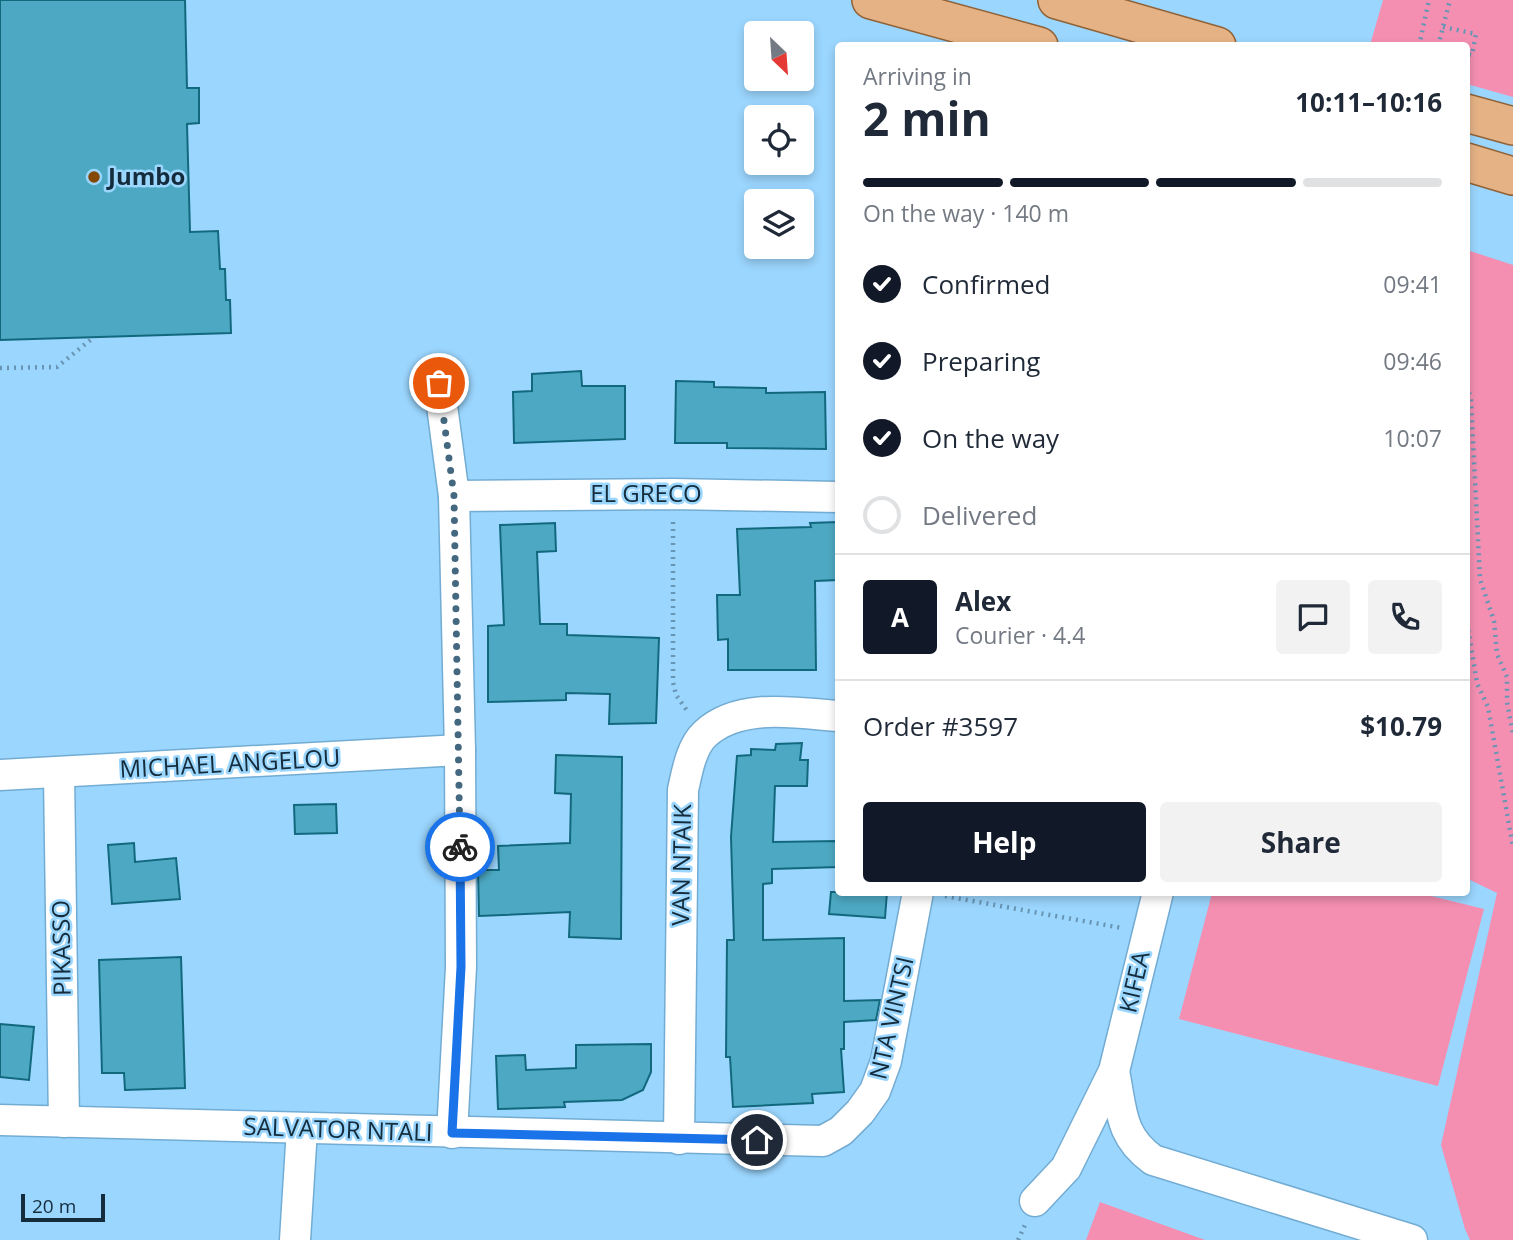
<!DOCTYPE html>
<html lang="en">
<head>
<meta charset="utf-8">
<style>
  :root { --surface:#fff; --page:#f2f2f3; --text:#1f2937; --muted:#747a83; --line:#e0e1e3; --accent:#111827 }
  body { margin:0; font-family:"Open Sans",sans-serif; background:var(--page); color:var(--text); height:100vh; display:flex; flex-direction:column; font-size:26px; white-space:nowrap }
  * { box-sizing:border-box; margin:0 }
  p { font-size:23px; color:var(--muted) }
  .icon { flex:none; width:38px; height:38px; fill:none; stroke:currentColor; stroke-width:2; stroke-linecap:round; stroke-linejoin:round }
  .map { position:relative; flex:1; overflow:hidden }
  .side { position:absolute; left:835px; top:42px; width:635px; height:854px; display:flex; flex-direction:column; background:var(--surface); border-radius:7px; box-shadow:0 4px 10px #0003 }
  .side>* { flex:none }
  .needle { width:46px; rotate:155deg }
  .controls { position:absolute; left:744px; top:21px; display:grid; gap:14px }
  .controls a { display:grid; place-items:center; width:70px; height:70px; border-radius:7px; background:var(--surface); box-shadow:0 4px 10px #0003; font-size:35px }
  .scale { position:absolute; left:21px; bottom:18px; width:84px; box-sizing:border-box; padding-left:7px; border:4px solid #142c3b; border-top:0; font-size:19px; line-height:24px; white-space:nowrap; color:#142c3b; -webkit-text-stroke:5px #9bd6fe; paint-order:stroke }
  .pin { position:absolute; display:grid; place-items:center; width:60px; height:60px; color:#fff; margin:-30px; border:4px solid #fff; border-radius:50%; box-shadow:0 2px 7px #0007 }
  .courier { position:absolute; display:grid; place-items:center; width:70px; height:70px; margin:-35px; border:5px solid #1a73e8; border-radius:50%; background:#fff; color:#222; box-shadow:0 2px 9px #0007 }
  .head em { font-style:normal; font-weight:700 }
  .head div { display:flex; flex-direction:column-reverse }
  .head { display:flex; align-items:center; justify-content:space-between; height:119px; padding:0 28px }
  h1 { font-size:46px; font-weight:700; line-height:52px }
  .bar { display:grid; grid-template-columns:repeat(4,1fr); gap:10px 7px; align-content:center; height:84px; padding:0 28px }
  .bar i { height:9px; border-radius:5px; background:var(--line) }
  .bar .current { background:var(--accent) }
  .bar p { grid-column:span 4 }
  .line { display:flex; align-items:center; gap:18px; padding:0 28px; border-top:2px solid var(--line) }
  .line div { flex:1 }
  .round { display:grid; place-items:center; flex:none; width:74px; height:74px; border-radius:7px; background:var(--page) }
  ol { padding:0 28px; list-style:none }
  li { display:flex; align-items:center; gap:21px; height:77px }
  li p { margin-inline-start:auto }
  li .icon { padding:7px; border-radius:50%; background:var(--accent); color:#fff; stroke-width:4 }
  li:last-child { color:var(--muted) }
  li i { width:38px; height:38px; border:4px solid var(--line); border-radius:50% }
  .button { display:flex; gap:14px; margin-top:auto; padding:14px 28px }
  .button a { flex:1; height:80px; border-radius:7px; background:var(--accent); color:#fff; font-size:28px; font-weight:700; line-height:80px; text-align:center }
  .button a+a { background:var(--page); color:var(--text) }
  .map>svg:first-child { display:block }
</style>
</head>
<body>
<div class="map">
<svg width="1513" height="1240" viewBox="0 0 1513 1240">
  <rect width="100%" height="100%" fill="#9bd6fe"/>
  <g fill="#f58fb2">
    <path d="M1383 0H1513V97L1467 84 1466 46 1370 45Z"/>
    <path d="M1467 250 1513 265V1240H1470L1465 1229 1441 1145 1497 893 1466 878Z"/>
    <path d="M1212 893H1419L1484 909 1438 1086 1179 1019Z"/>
    <path d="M1100 1202 1205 1240H1086Z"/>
  </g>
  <g fill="#4da9c3" stroke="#12697e" stroke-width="2">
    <path d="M0 0H185L187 88H199V123L187 124 190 232 218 231 220 269H225L226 300H230L231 333 0 340Z"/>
    <path d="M581 371 582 386H625V439L514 443 513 392 532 391V374Z"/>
    <path d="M676 381 714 382V387L766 388V393L825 392 826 449 727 448V443H675Z"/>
    <path d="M838 522V580L815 581 816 670H728V639L718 640 717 595H740L737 529 811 527 810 523Z"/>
    <path d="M555 523 556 551 537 552 540 624H567V635L659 638 656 723 609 724 610 694 566 693V700L488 702V626L504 625 500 525Z"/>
    <path d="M802 743 800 760H808L807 786H775L773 842 838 841V867L772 869V883L763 884V940L844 938V1001L880 1000 876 1020 844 1022V1049H841L844 1092 812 1094 813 1103 733 1107 730 1057H726L727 940H734L731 837 737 756 751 755V749L775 750 776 744Z"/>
    <path d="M556 755 622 757 621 939 569 937 570 912 479 916 478 870H499L498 846 570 843 571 794 555 793Z"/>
    <path d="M336 804 337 833 295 834 294 805Z"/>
    <path d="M134 843 135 862 176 858 180 899 112 904 108 845Z"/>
    <path d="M831 892H887L885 918 829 914Z"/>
    <path d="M181 957 185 1088 125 1090 124 1073H102L99 960Z"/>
    <path d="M0 1024 34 1027 29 1080 0 1077Z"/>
    <path d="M651 1044V1072L643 1090 622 1100 564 1102 565 1107 498 1109 496 1056 525 1055 526 1070 576 1068V1045Z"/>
  </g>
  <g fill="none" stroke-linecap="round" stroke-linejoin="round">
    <g stroke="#73acd3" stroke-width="33">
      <g id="minor">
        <path d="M439 383 454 496 460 750 461 967 452 1133"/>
        <path d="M454 496 673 494 838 497"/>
        <path d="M59 774 64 1122"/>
        <path d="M0 775 460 750"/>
        <path d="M1114 1071C1122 1110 1119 1135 1153 1160L1412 1240"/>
        <path d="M0 1120 823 1141 841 1131 860 1112 875 1091 886 1061 918 892"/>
        <path d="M679 1139 683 790C687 772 691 747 705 734 739 702 797 713 838 716"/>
        <path d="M1035 1201 1066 1168 1114 1071 1158 892"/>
        <path d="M295 1240 302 1129"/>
      </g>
    </g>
    <g stroke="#906236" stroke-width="40">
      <g id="major">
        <path d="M871 0 1039 46"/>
        <path d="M1057 0 1217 46"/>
        <path d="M1466 113 1513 126"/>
        <path d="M1466 162 1513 176"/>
      </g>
    </g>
    <g stroke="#6895b4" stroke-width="4.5" stroke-dasharray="2 5" stroke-linecap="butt">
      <path d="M1443 27 1476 34 1472 55 1466 54"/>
      <path d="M1419 46 1429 0"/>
      <path d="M1438 46 1450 0"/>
      <path d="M0 368 57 367 94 337"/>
      <path d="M1466 379 1471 401 1480 579 1494 621 1497 654 1507 677V702L1513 734"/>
      <path d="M673 522V682L676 695 688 712"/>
      <path d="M1466 616 1477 683 1488 707 1513 847"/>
      <path d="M945 896 1122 928"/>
      <path d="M1018 1240 1025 1225"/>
    </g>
    <use href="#minor" stroke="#fff" stroke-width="30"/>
    <use href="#major" stroke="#e5b285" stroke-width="37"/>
  </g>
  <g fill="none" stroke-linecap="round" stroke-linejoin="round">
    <path stroke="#43687f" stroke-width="7" stroke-dasharray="0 12.6" d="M439 383 454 496 460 847"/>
    <path stroke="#1a73e8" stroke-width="9" d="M460 847 461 967 452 1133 757 1140"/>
  </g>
  <circle fill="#844704" stroke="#9bd6fe" stroke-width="2.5" cx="94" cy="177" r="7"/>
  <g text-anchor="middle" stroke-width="5" stroke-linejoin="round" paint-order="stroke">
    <g font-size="24" font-weight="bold" fill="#142c3b" stroke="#9bd6fe" text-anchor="start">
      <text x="108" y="185">Jumbo</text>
    </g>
    <g font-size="24" fill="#142c3b" stroke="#9bd6fe">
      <text x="646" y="502">EL GRECO</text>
      <text transform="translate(230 764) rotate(-3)" y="8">MICHAEL ANGELOU</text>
      <text transform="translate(682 865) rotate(-89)" y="8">VAN NTAIK</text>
      <text transform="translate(62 948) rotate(-91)" y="8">PIKASSO</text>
      <text transform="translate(1135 982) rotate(-77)" y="8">KIFEA</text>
      <text transform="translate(892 1018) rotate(-77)" y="8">NTA VINTSI</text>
      <text transform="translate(338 1130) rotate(2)" y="8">SALVATOR NTALI</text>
    </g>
  </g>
</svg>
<div class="controls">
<a><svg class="needle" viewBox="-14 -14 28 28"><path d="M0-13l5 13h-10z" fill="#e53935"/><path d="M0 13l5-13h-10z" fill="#747a83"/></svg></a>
<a><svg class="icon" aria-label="locate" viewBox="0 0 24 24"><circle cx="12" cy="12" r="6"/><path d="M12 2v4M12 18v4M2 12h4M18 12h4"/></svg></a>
<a><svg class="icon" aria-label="layers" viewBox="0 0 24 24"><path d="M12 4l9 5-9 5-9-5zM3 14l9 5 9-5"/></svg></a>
</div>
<div class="scale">20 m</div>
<div class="pin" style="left:439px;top:383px;background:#ea580c"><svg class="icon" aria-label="bag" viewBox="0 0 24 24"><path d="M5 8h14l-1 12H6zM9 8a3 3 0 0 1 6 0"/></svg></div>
<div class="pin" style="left:757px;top:1140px;background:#1f2937"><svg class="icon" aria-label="home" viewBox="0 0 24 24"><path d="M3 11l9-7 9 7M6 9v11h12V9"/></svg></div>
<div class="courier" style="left:460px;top:847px"><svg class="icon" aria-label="bike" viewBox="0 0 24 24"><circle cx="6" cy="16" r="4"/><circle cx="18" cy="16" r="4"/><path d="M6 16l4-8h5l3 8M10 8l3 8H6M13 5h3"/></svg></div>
<section class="side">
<div class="head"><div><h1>2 min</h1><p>Arriving in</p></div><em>10:11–10:16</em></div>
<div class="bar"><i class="current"></i><i class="current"></i><i class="current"></i><i></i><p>On the way · 140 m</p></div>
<ol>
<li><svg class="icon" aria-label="check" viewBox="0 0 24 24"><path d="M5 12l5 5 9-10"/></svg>Confirmed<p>09:41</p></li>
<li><svg class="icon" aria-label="check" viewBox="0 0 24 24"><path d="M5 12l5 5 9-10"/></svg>Preparing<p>09:46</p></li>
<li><svg class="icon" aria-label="check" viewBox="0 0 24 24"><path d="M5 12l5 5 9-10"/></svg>On the way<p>10:07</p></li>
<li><i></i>Delivered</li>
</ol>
<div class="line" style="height:126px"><b class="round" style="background:var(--accent);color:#fff">A</b><div><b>Alex</b><p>Courier · 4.4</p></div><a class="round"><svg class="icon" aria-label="chat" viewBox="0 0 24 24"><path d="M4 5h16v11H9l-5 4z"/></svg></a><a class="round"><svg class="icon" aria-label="phone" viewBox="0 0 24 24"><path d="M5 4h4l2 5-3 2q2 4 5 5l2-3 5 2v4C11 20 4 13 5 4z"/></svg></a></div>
<div class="line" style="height:91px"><div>Order #3597</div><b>$10.79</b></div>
<div class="button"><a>Help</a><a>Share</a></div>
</section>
</div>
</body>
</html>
